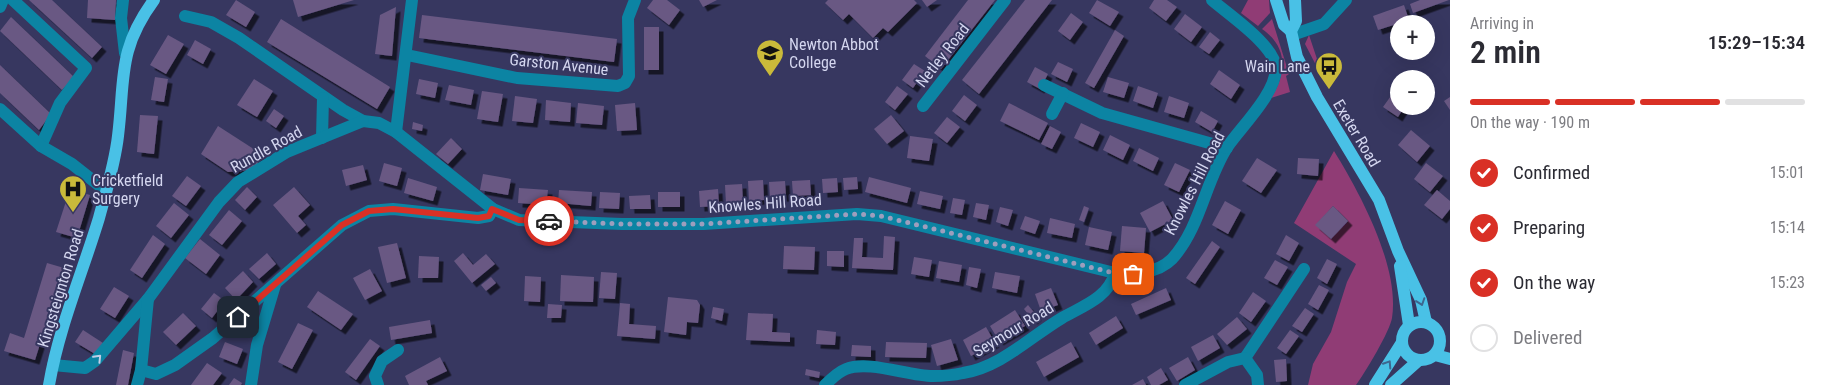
<!DOCTYPE html>
<html lang="en">
<head>
<meta charset="utf-8">
<style>
  :root { --surface:#fff; --page:#f7f7f7; --text:#2b2b33; --muted:#7c7c81; --line:#e1e1e2; --accent:#d93025 }
  body { margin:0; font-family:"Roboto Condensed",sans-serif; background:var(--page); color:var(--text); height:100vh; display:flex; flex-direction:column; font-size:19px; white-space:nowrap }
  * { box-sizing:border-box; margin:0 }
  p { font-size:16px; color:var(--muted) }
  .icon { flex:none; width:28px; height:28px; fill:none; stroke:currentColor; stroke-width:2; stroke-linecap:round; stroke-linejoin:round }
  .map { position:relative; flex:1; overflow:hidden }
  .drawer { display:flex; flex-direction:column; background:var(--surface); width:375px }
  .drawer>* { flex:none }
  .fabs { position:absolute; left:1390px; top:15px; display:grid; gap:10px }
  .fabs a { display:grid; place-items:center; width:45px; height:45px; border-radius:50%; background:var(--surface); box-shadow:0 5px 20px #0002; font-size:25px }
  .pin { position:absolute; display:grid; place-items:center; width:42px; height:42px; color:#fff; margin:-21px; border-radius:10px; box-shadow:0 2px 8px #0006 }
  .courier { position:absolute; display:grid; place-items:center; width:50px; height:50px; margin:-25px; border:4px solid #d93025; border-radius:50%; background:#fff; color:#222; box-shadow:0 1px 6px #0007 }
  .headline em { font-style:normal; font-weight:600 }
  .headline div { display:flex; flex-direction:column-reverse }
  .headline { display:flex; align-items:center; justify-content:space-between; height:85px; padding:0 20px }
  h1 { font-size:32px; font-weight:600; line-height:38px }
  .bar { display:grid; grid-template-columns:repeat(4,1fr); gap:8px 5px; align-content:center; height:60px; padding:0 20px }
  .bar i { height:6px; border-radius:4px; background:var(--line) }
  .bar .active { background:var(--accent) }
  .bar p { grid-column:span 4 }
  ol { padding:0 20px; list-style:none }
  li { display:flex; align-items:center; gap:15px; height:55px }
  li p { margin-inline-start:auto }
  li .icon { padding:5px; border-radius:50%; background:var(--accent); color:#fff; stroke-width:4 }
  li:last-child { color:var(--muted) }
  li i { width:28px; height:28px; border:2px solid var(--line); border-radius:50% }
  main { display:flex; flex:1; min-height:0 }
  .map>svg:first-child { display:block }
</style>
</head>
<body>
<main>
<div class="map">
<svg width="1450" height="385" viewBox="0 0 1450 385">
  <defs>
    <filter id="shadow"><feDropShadow dx="4.5" dy="4.5" stdDeviation="0" flood-color="#0009"/></filter>
  </defs>
  <rect width="100%" height="100%" fill="#373760"/>
  <g fill="#903c75" fill-rule="evenodd">
    <path d="M1248 0H1269L1270 13 1258 26 1241 13Z"/>
    <path d="M1272 19 1289 74 1286 76 1290 92 1271 98C1287 73 1288 47 1262 29Z"/>
    <path d="M1309 35 1320 68 1318 69 1305 44Z"/>
    <path d="M1334 151C1360 193 1400 267 1392 318 1390 331 1365 373 1356 385H1308L1313 364 1331 332 1347 282 1356 264 1294 223ZM1333 206 1348 221 1331 239 1316 225Z"/>
  </g>
  <g fill="#695883" filter="url(#shadow)">
    <path d="M29 0H52L102 47 92 58Z"/>
    <path d="M88 0H116L115 20 87 18Z"/>
    <path d="M236 0 255 12 246 27 226 15Z"/>
    <path d="M293 0H354L298 17Z"/>
    <path d="M653 0H667L680 10 669 25 647 8Z"/>
    <path d="M699 0H717L703 7Z"/>
    <path d="M828 0H914L917 3 888 32 883 28 873 38 849 14 843 20 825 3Z"/>
    <path d="M922 0H937L927 7Z"/>
    <path d="M968 0H995L941 69 925 56Z"/>
    <path d="M1025 0H1052L979 94 962 80Z"/>
    <path d="M1097 0 1119 12 1110 26 1089 13Z"/>
    <path d="M1154 0H1167L1177 7 1166 21 1149 8Z"/>
    <path d="M1420 0H1449L1413 13 1410 4Z"/>
    <path d="M1404 5 1409 20 1378 30 1373 16Z"/>
    <path d="M396 7 392 56 375 54 380 15Z"/>
    <path d="M1071 13 1083 22 1070 40 1058 31Z"/>
    <path d="M1185 14 1202 27 1191 42 1174 29Z"/>
    <path d="M422 15 617 39 614 62 419 38Z"/>
    <path d="M11 17 74 77 62 90 0 31Z"/>
    <path d="M281 19 390 87 377 109 267 42Z"/>
    <rect x="644" y="27" width="15" height="43"/>
    <path d="M1115 30 1124 36 1094 88 1085 83Z"/>
    <path d="M1210 32 1220 40 1209 54 1199 47Z"/>
    <path d="M168 35 184 44 166 74 150 65Z"/>
    <path d="M195 40 211 49 203 64 187 55Z"/>
    <path d="M1058 62 1073 69 1067 82 1051 74Z"/>
    <path d="M914 64 925 71 913 88 902 80Z"/>
    <path d="M0 65 51 114 39 130 0 93Z"/>
    <path d="M1035 67 1048 74 1040 89 1027 82Z"/>
    <path d="M1219 70 1240 85 1231 99 1210 84Z"/>
    <path d="M155 77 168 79 164 102 151 100Z"/>
    <path d="M1108 77 1129 83 1124 98 1103 92Z"/>
    <path d="M254 79 273 91 257 117 237 105Z"/>
    <path d="M419 79 438 83 435 98 416 94Z"/>
    <path d="M449 85 474 90 471 105 445 100Z"/>
    <path d="M897 86 908 94 895 110 885 102Z"/>
    <path d="M1138 86 1158 93 1153 108 1133 101Z"/>
    <path d="M482 91 503 94 498 122 477 119Z"/>
    <path d="M1393 93 1399 97V106H1405L1398 117 1383 107Z"/>
    <path d="M964 95 977 105 965 121 952 111Z"/>
    <path d="M515 96 537 99 533 123 512 121Z"/>
    <path d="M1169 96 1189 103 1184 118 1164 112Z"/>
    <path d="M1450 97V110L1444 101Z"/>
    <path d="M546 100 571 103 570 122 545 120Z"/>
    <path d="M578 103 604 106 602 125 576 123Z"/>
    <path d="M635 103 637 130 617 131 615 105Z"/>
    <path d="M1009 103 1048 123 1039 140 1000 121Z"/>
    <path d="M274 109 284 116 276 128 266 121Z"/>
    <path d="M1201 111 1218 121 1212 132 1195 122Z"/>
    <path d="M140 115 158 116 154 154 137 152Z"/>
    <path d="M891 115 904 131 887 144 874 129Z"/>
    <path d="M947 117 960 127 947 143 934 133Z"/>
    <path d="M413 122 423 125 422 131 412 129Z"/>
    <path d="M1081 123 1100 132 1093 147 1074 138Z"/>
    <path d="M218 126 263 155 256 166 249 170 228 172 201 154Z"/>
    <path d="M1050 126 1061 132 1052 149 1041 144Z"/>
    <path d="M1411 130 1430 146 1417 162 1398 145Z"/>
    <path d="M1110 135 1130 145 1123 160 1103 150Z"/>
    <path d="M910 136 933 139 929 161 907 158Z"/>
    <path d="M451 138 462 149 448 164 436 154Z"/>
    <path d="M1139 148 1159 158 1153 171 1133 161Z"/>
    <path d="M1257 158 1277 170 1261 193 1242 181Z"/>
    <path d="M1298 158 1319 159 1318 176 1297 174Z"/>
    <path d="M384 163 402 168 397 186 379 181Z"/>
    <path d="M1175 163 1190 170 1179 192 1164 185Z"/>
    <path d="M1426 163 1443 176 1430 192 1414 179Z"/>
    <path d="M363 165 367 180 346 186 342 170Z"/>
    <path d="M483 174 511 179 508 195 480 190Z"/>
    <path d="M187 176 201 186 186 206 172 196Z"/>
    <path d="M857 177 858 189 844 190 843 178Z"/>
    <path d="M869 177 911 188 907 203 865 192Z"/>
    <path d="M408 178 437 187 433 201 404 193Z"/>
    <path d="M837 178 838 192 823 193 822 179Z"/>
    <path d="M763 180 764 200 749 201 748 181Z"/>
    <path d="M810 180 811 195 793 196 792 181Z"/>
    <path d="M785 181 786 197 770 198 769 182Z"/>
    <path d="M742 184 743 203 726 204 725 185Z"/>
    <path d="M247 187 257 197 245 210 235 200Z"/>
    <path d="M294 187 310 205 298 216 306 225 297 233 273 205Z"/>
    <path d="M519 188 548 190 546 205 518 203Z"/>
    <path d="M70 189 90 195 77 238 56 232Z"/>
    <path d="M718 189 719 206 700 207 699 191Z"/>
    <path d="M559 190 592 192 591 206 558 203Z"/>
    <path d="M1437 190 1450 201V209L1442 219 1424 205Z"/>
    <path d="M920 191 943 196 940 209 917 204Z"/>
    <path d="M600 192 620 193 619 209 599 208Z"/>
    <rect x="658" y="192" width="22" height="15"/>
    <path d="M650 195 651 209H630L629 196Z"/>
    <path d="M953 198 965 200 962 215 950 213Z"/>
    <path d="M1163 201 1173 220 1150 232 1140 213Z"/>
    <path d="M1225 201 1241 210 1228 234 1212 225Z"/>
    <path d="M174 203 189 215 171 238 156 226Z"/>
    <path d="M976 203 989 205 986 220 973 217Z"/>
    <path d="M1084 206 1089 208 1084 222 1079 220Z"/>
    <path d="M1333 206 1348 221 1331 239 1315 225Z"/>
    <path d="M1000 207 1013 210 1008 226 996 222Z"/>
    <path d="M229 210 242 221 222 245 209 235Z"/>
    <path d="M1025 216 1040 221 1035 234 1020 229Z"/>
    <path d="M1050 218 1075 224 1072 238 1047 233Z"/>
    <path d="M1122 226 1146 228 1144 253 1120 251Z"/>
    <path d="M1089 227 1112 232 1108 250 1085 245Z"/>
    <path d="M153 235 165 244 142 278 130 270Z"/>
    <path d="M1286 235 1299 243 1289 261 1276 254Z"/>
    <path d="M884 236 895 237 893 270 852 268 854 238H863L862 257 883 258Z"/>
    <path d="M200 239 220 255 206 274 185 258Z"/>
    <path d="M1212 241 1220 247 1195 284 1186 278Z"/>
    <path d="M397 243 406 278 387 283 378 247Z"/>
    <path d="M784 246 815 247 814 270 783 269Z"/>
    <path d="M827 251H844V267L827 266Z"/>
    <path d="M267 253 276 264 259 279 249 269Z"/>
    <path d="M463 253 473 265 486 254 495 264 472 283 454 261Z"/>
    <path d="M419 256 439 257 438 278H418Z"/>
    <path d="M914 257 932 260 929 277 911 274Z"/>
    <path d="M1327 259 1337 264 1327 284 1317 278Z"/>
    <path d="M1275 260 1288 267 1277 285 1264 278Z"/>
    <path d="M939 261 962 265 959 282 936 278Z"/>
    <path d="M47 263 64 268 35 360 4 351 10 333 24 338Z"/>
    <path d="M969 267 981 269 977 288 966 285Z"/>
    <path d="M370 269 382 291 365 300 353 278Z"/>
    <path d="M243 271 253 282 236 300 225 288Z"/>
    <path d="M601 272 617 273 615 299 599 298Z"/>
    <path d="M995 272 1020 276 1017 293 992 288Z"/>
    <path d="M561 275 594 277 593 302 560 301Z"/>
    <path d="M525 276 541 277 540 302 524 301Z"/>
    <path d="M491 277 496 283 486 291 481 285Z"/>
    <path d="M1319 285 1329 290 1318 310 1308 304Z"/>
    <path d="M114 287 129 296 115 318 100 309Z"/>
    <path d="M1051 288 1058 305 1041 311 1035 294Z"/>
    <path d="M1166 288 1171 300 1136 315 1131 304Z"/>
    <path d="M318 291 353 314 341 330 307 307Z"/>
    <path d="M1253 292 1266 301 1251 322 1239 313Z"/>
    <path d="M214 293 225 301 212 318 201 309Z"/>
    <path d="M668 297 697 300 700 305 698 323 687 322 686 335 664 332Z"/>
    <path d="M620 303 630 304 629 324 656 326 655 339 617 336Z"/>
    <path d="M548 304 562 305 561 318H547Z"/>
    <path d="M1028 305 1037 316 1033 320 1024 309Z"/>
    <path d="M713 307 724 309 722 321 711 318Z"/>
    <path d="M1305 308 1314 314 1302 332 1292 326Z"/>
    <path d="M1015 310 1025 326 999 341 990 326Z"/>
    <path d="M183 313 196 326 176 345 163 332Z"/>
    <path d="M748 313 773 314 772 332 790 333V342L746 340Z"/>
    <path d="M1116 316 1123 328 1096 345 1089 333Z"/>
    <path d="M1237 317 1247 329 1227 345 1217 334Z"/>
    <path d="M430 320 432 333 391 340 389 327Z"/>
    <path d="M298 323 313 330 292 369 278 362Z"/>
    <path d="M986 327 995 343 971 356 963 340Z"/>
    <path d="M83 330 103 343 95 354 75 342Z"/>
    <path d="M817 330 836 332 835 345 816 344Z"/>
    <path d="M1290 330 1299 336 1286 354 1277 348Z"/>
    <path d="M1213 335 1220 348 1198 361 1191 347Z"/>
    <path d="M370 339 380 346 356 380 345 372Z"/>
    <path d="M951 339 958 360 937 366 931 345Z"/>
    <path d="M225 342 243 349 237 364 219 357Z"/>
    <path d="M886 342 927 343 926 358 885 357Z"/>
    <path d="M1071 342 1079 357 1044 377 1036 362Z"/>
    <path d="M852 345 871 346V357L851 356Z"/>
    <path d="M123 350 134 353 128 385H116Z"/>
    <path d="M440 357 447 371 426 381 428 385H409L405 376Z"/>
    <path d="M1188 357 1195 370 1177 381 1169 368Z"/>
    <path d="M1286 359 1287 381 1276 382 1274 360Z"/>
    <path d="M207 363 222 373 213 385H191Z"/>
    <path d="M1161 368 1168 380 1159 385H1151L1147 377Z"/>
    <path d="M806 369 820 372 819 378 805 375Z"/>
    <path d="M234 378 242 383 241 385H229Z"/>
    <path d="M1143 379 1146 385H1132Z"/>
  </g>
  <g fill="none" stroke-linecap="round" stroke-linejoin="round">
    <g stroke="#0c84a3" stroke-width="12">
      <path d="M13 0 86 68 60 103 41 146"/>
      <path d="M123 0 121 18 125 53"/>
      <path d="M0 7 3 0"/>
      <path d="M185 16 211 22 239 38 343 110 363 121 379 123 396 132 493 209 519 220 622 224H704L857 214 881 216 1115 273C1134 274 1157 274 1172 259 1201 227 1205 181 1228 146 1242 126 1275 94 1276 69 1276 46 1229 15 1212 0"/>
      <path d="M1292 35 1324 24 1346 0"/>
      <path d="M407 55 517 78 618 86 625 83 629 76 628 18 635 0"/>
      <path d="M1044 85 1102 113 1227 148"/>
      <path d="M923 106 1005 0"/>
      <path d="M0 109 41 146 72 164 105 190"/>
      <path d="M1052 114 1063 93"/>
      <path d="M396 132 412 0"/>
      <path d="M322 138 323 98"/>
      <path d="M1245 358 1304 269"/>
      <path d="M53 365 85 368 95 361 148 299 219 202 238 182 287 152 363 121"/>
      <path d="M141 370 156 374 175 365 213 338 342 225 369 211 393 209 478 218 489 216 493 209"/>
      <path d="M137 385 141 370 148 299"/>
      <path d="M251 385 257 345 275 285"/>
      <path d="M378 385 375 376 382 361 398 350"/>
      <path d="M825 385C831 379 838 372 846 369 869 360 908 376 933 376 942 376 954 375 963 373 1001 367 1030 337 1062 318 1083 306 1108 298 1115 273"/>
      <path d="M1185 385 1228 362 1245 358 1257 375 1258 385"/>
    </g>
    <g stroke="#49c1e6" stroke-width="12">
      <path d="M1276 0 1284 25 1291 31"/>
      <path d="M1295 0 1296 21 1291 31 1297 57 1317 97 1379 200 1398 251 1421 300 1426 322"/>
      <path d="M1400 266 1409 325"/>
      <circle cx="1421" cy="341" r="19"/>
      <path d="M1435 355 1450 359"/>
      <path d="M49 385C59 327 82 274 99 218 106 192 115 163 118 136 125 80 117 50 154 0"/>
      <path d="M1375 385 1401 344"/>
      <path d="M1391 385 1419 360"/>
    </g>
  </g>
  <defs><path id="oneway-chevron" d="M-2-3.5L2.5 0L-2 3.5" fill="none" stroke-width="1.6" stroke-linecap="round" stroke-linejoin="round" transform="scale(1.25)"/></defs>
  <g stroke="#3d678f">
    <use href="#oneway-chevron" transform="translate(1421 302) rotate(71)"/>
    <use href="#oneway-chevron" transform="translate(1388 364) rotate(-57)"/>
  </g>
  <use stroke="#c0cee7" href="#oneway-chevron" transform="translate(98 358) rotate(-46)"/>
  <g fill="none" stroke-linecap="round" stroke-linejoin="round">
    <path stroke="#9d9ebd" stroke-width="5" stroke-dasharray="0 9" d="M549 221 622 224H704L857 214 881 216 1114 273 1133 274"/>
    <path stroke="#d93025" stroke-width="6" d="M238 317 342 225 369 211 393 209 478 218 489 216 492 209 519 220 549 221"/>
  </g>
  <defs>
    <g id="school-pin" transform="scale(1.4375)"><path d="M0 17L-7.5 6A9.5 9.5 0 1 1 7.5 6Z" fill="#caba3a" stroke="#373760"/><path d="M0-5L7-2L0 1L-7-2ZM-4 1L0 2.5L4 1V4Q0 6-4 4Z" fill="#111"/></g>
    <g id="bus-pin" transform="scale(1.4375)"><path d="M0 17L-7.5 6A9.5 9.5 0 1 1 7.5 6Z" fill="#caba3a" stroke="#373760"/><path d="M-5-6H5V4H4V6H2V4H-2V6H-4V4H-5ZM-3.5-4V0h7V-4ZM-3.5 1.2v1.5H-2V1.2ZM2 1.2v1.5H3.5V1.2Z" fill="#111"/></g>
    <g id="hospital-pin" transform="scale(1.4375)"><path d="M0 17L-7.5 6A9.5 9.5 0 1 1 7.5 6Z" fill="#caba3a" stroke="#373760"/><path d="M-5-5h3v3.5h4V-5h3V5h-3V1.5h-4V5h-3Z" fill="#111"/></g>
  </defs>
  <g fill-rule="evenodd">
    <use href="#school-pin" x="770" y="53"/>
    <use href="#bus-pin" x="1329" y="66"/>
    <use href="#hospital-pin" x="73" y="189"/>
  </g>
  <g text-anchor="middle" stroke-width="4" stroke-linejoin="round" paint-order="stroke">
    <g font-size="16" fill="#d4d6ef" stroke="#373760" text-anchor="start">
      <text x="789" y="50">Newton Abbot<tspan x="789" dy="18">College</tspan></text>
      <text x="1310" y="72" text-anchor="end">Wain Lane</text>
      <text x="92" y="186">Cricketfield<tspan x="92" dy="18">Surgery</tspan></text>
    </g>
    <g font-size="16" fill="#d4d6ef" stroke="#373760">
      <text transform="translate(942 55) rotate(-52)" y="6">Netley Road</text>
      <text transform="translate(559 64) rotate(6)" y="6">Garston Avenue</text>
      <text transform="translate(1357 133) rotate(59)" y="6">Exeter Road</text>
      <text transform="translate(266 149) rotate(-29)" y="6">Rundle Road</text>
      <text transform="translate(1194 183) rotate(-63)" y="6">Knowles Hill Road</text>
      <text transform="translate(765 203) rotate(-4)" y="6">Knowles Hill Road</text>
      <text transform="translate(60 288) rotate(-73)" y="6">Kingsteignton Road</text>
      <text transform="translate(1013 329) rotate(-31)" y="6">Seymour Road</text>
    </g>
  </g>
</svg>
<div class="fabs">
<a>+</a>
<a>−</a>
</div>
<div class="pin" style="left:1133px;top:274px;background:#ea580c"><svg class="icon" aria-label="bag" viewBox="0 0 24 24"><path d="M5 8h14l-1 12H6zM9 8a3 3 0 0 1 6 0"/></svg></div>
<div class="pin" style="left:238px;top:317px;background:#1f2937"><svg class="icon" aria-label="home" viewBox="0 0 24 24"><path d="M3 11l9-7 9 7M6 9v11h12V9"/></svg></div>
<div class="courier" style="left:549px;top:221px"><svg class="icon" aria-label="car" viewBox="0 0 24 24"><path d="M5 17H2v-5l4-1 3-4h7l3 4 3 1v5h-3M9 17h6M6 11h13"/><circle cx="7" cy="17" r="2"/><circle cx="17" cy="17" r="2"/></svg></div>
</div>
<section class="drawer">
<div class="headline"><div><h1>2 min</h1><p>Arriving in</p></div><em>15:29–15:34</em></div>
<div class="bar"><i class="active"></i><i class="active"></i><i class="active"></i><i></i><p>On the way · 190 m</p></div>
<ol>
<li><svg class="icon" aria-label="check" viewBox="0 0 24 24"><path d="M5 12l5 5 9-10"/></svg>Confirmed<p>15:01</p></li>
<li><svg class="icon" aria-label="check" viewBox="0 0 24 24"><path d="M5 12l5 5 9-10"/></svg>Preparing<p>15:14</p></li>
<li><svg class="icon" aria-label="check" viewBox="0 0 24 24"><path d="M5 12l5 5 9-10"/></svg>On the way<p>15:23</p></li>
<li><i></i>Delivered</li>
</ol>
</section>
</main>
</body>
</html>
